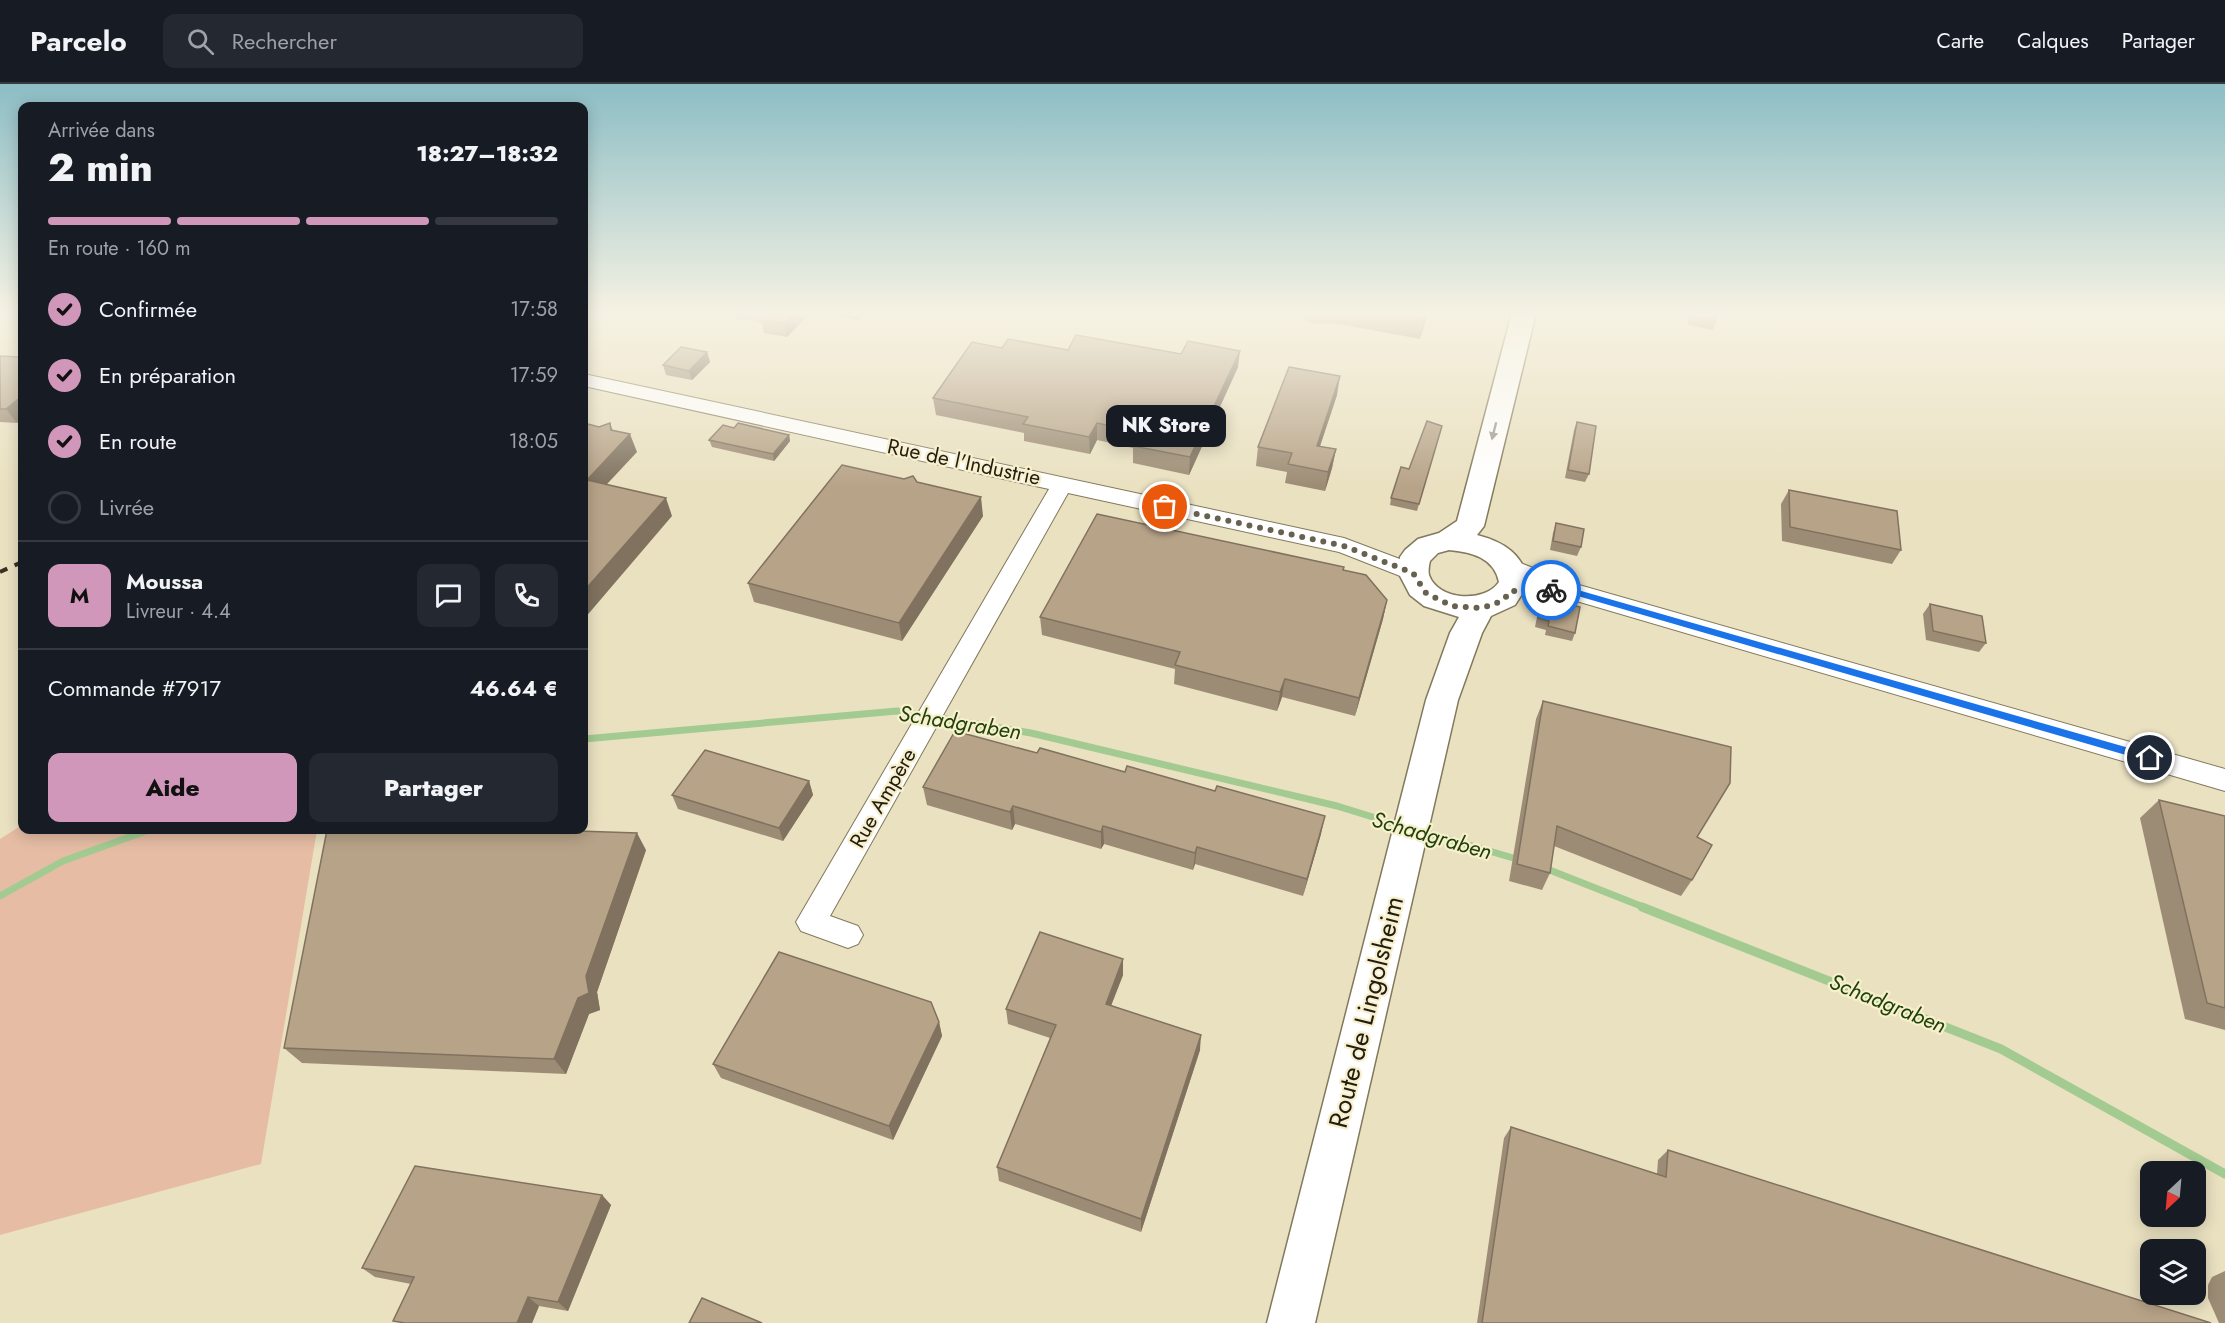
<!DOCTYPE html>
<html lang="fr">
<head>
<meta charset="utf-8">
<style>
  :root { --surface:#171b24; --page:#242831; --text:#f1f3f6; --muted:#9ea1a6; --line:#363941; --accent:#d197bb }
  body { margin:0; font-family:Jost,sans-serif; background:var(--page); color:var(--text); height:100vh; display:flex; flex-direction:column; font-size:22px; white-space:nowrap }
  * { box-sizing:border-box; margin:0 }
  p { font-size:20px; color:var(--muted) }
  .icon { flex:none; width:33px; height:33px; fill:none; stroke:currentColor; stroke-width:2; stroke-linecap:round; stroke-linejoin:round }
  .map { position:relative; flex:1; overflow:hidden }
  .details { position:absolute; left:18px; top:18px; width:570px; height:732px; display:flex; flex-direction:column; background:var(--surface); border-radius:12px; box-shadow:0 3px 15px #0003 }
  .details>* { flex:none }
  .needle { width:39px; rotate:206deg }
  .buttons { position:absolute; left:2140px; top:1077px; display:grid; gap:12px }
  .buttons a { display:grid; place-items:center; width:66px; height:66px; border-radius:12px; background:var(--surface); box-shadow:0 3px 15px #0003; font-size:30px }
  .pin { position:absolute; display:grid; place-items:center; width:51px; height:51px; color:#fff; margin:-26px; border:3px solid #fff; border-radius:50%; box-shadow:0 2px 6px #0007 }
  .courier { position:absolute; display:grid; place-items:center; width:60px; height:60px; margin:-30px; border:4px solid #1a73e8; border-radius:50%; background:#fff; color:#222; box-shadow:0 2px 8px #0007 }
  .bubble { position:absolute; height:42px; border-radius:12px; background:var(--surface); box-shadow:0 3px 15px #0003; font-size:20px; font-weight:800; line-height:42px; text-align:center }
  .overview em { font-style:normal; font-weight:800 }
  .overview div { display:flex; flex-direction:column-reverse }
  .overview { display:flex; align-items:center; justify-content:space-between; height:102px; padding:0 30px }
  h1 { font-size:39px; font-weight:800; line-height:45px }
  .bar { display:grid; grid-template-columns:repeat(4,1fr); gap:9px 6px; align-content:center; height:72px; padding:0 30px }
  .bar i { height:8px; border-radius:4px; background:var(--line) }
  .bar .active { background:var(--accent) }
  .bar p { grid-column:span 4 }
  .line { display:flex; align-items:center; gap:15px; padding:0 30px; border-top:2px solid var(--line) }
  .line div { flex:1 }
  .round { display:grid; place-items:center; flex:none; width:63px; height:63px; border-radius:12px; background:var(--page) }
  ol { padding:0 30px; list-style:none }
  li { display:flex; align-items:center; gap:18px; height:66px }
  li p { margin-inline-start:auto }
  li .icon { padding:6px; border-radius:50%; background:var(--accent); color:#111; stroke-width:4 }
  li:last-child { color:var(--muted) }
  li i { width:33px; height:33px; border:3px solid var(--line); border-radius:50% }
  .cta { display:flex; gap:12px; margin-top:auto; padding:12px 30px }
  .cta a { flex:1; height:69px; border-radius:12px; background:var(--accent); color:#111; font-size:24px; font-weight:800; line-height:69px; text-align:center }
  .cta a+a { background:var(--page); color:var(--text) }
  header { display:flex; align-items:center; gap:36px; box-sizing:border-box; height:84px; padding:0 30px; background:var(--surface); border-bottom:2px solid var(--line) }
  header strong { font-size:28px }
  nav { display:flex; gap:33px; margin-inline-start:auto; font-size:21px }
  .search { width:420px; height:54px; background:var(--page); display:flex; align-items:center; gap:15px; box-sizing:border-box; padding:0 21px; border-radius:12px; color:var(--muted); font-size:22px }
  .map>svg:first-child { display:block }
</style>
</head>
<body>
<header>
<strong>Parcelo</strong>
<div class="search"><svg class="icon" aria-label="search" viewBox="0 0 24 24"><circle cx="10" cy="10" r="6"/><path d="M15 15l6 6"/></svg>Rechercher</div>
<nav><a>Carte</a><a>Calques</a><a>Partager</a></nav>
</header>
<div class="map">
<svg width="2225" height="1239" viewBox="0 0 2225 1239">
  <rect width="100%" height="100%" fill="#eae1c1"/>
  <path fill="#e6bda4" d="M22 741V746H317L261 1080 0 1151V755Z"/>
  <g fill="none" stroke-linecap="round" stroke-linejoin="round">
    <g stroke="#a3cb91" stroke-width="7">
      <path d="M584 655 897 627 1031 649 1337 722 1402 742"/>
      <path d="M1421 747 1520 776"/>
      <path d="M1542 783 1646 824"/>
      <path d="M0 812 63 777 149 746"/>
    </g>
    <path stroke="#a3cb91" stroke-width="9" d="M1642 823 2001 965 2225 1090"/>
    <g stroke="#82795c" stroke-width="2">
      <g id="minor">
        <path d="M584 290 1344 454 1421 483 1425 489 1421 495 1413 497 1339 468 1068 409 830 832 858 842 863 851 858 860 848 864 801 847 796 838 1049 405 584 302Z"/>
        <path d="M1510 475 1572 499 2225 685V707L1556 511 1502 489 1498 483 1502 477Z"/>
      </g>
    </g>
    <g stroke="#82795c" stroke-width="3">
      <path id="secondary" d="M1512 229H1536L1484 442 1477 451C1504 458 1523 470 1529 499L1515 521 1491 532 1482 549 1458 616 1315 1239H1267L1426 616 1450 549 1459 533 1424 522 1410 511 1399 490 1400 473 1405 466 1418 455 1439 449 1457 437ZM1449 466C1472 468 1494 474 1499 498 1485 519 1438 517 1429 491 1428 487 1429 481 1430 477L1438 469Z"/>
    </g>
    <use href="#minor" fill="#fff" fill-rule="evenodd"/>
    <use href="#secondary" fill="#fff" fill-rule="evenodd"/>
    <path stroke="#363224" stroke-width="4" stroke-dasharray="8 8" stroke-linecap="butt" d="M0 488 22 478"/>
  </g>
  <g fill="#9d8c75">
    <path d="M736 229H810L787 253 764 249 762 239 738 234Z"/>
    <path d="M823 229H863L858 236Z"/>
    <path d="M1295 229H1428L1420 255 1339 240H1313Z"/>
    <path d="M1688 229H1716V237L1713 246 1688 241Z"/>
    <path d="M1002 264 1238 283 1189 391 1133 379V364L1097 356 1090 370 1024 357V349L936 331 933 314Z"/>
    <path d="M707 268 710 278 692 296 666 291 663 281Z"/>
    <path d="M0 272 17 339 0 338Z"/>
    <path d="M1337 311 1320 362 1336 365 1332 384 1325 407 1285 399 1287 388 1256 382 1258 363Z"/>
    <path d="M1577 338 1589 390 1585 398 1565 394 1574 346Z"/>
    <path d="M1442 342 1417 427 1390 421 1391 414 1409 385Z"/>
    <path d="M734 344 789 351 790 357 774 377 712 363 709 356Z"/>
    <path d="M917 398 983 432 902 557 754 518 748 499Z"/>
    <path d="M1789 406 1901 466 1892 480 1782 457 1781 420Z"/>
    <path d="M1556 439 1581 463 1577 472 1550 466 1553 449Z"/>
    <path d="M1344 486 1387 516 1383 535 1355 632 1282 613 1277 627 1174 600 1175 585 1042 551 1040 533Z"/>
    <path d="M1543 514 1575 549 1572 557 1545 551 1546 546 1535 543 1539 523Z"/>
    <path d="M1930 520 1986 559 1979 568 1926 556 1923 530Z"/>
    <path d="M1543 617 1697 753 1692 796 1681 812 1554 762 1550 789 1542 806 1509 797 1536 635Z"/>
    <path d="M1037 669 1321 750 1303 812 1195 780 1193 786 1104 760 1101 765 1015 740 1012 746 927 721 923 703Z"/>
    <path d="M809 697 813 711 783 757 678 725 672 711Z"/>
    <path d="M2159 716 2225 732V946L2185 935 2140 734Z"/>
    <path d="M646 766 597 908 600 926 589 930 566 990 302 979 284 964Z"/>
    <path d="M1123 875V891L1111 921 1200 966 1141 1148 999 1097 997 1083 1050 954 1008 940 1006 925Z"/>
    <path d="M939 938 942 952 893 1056 721 994 713 980Z"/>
    <path d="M1511 1043 1657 1090 1658 1076 1668 1066 2211 1239H1477L1504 1054Z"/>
    <path d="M602 1111 611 1121 568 1227 539 1222 532 1239H405L411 1200 375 1193 362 1184Z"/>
    <path d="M2225 1187V1239H2219L2208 1214V1201L2212 1193Z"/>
  </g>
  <g fill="#80725f">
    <path d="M794 229H810L787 253 784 240Z"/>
    <path d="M856 229H863L858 236Z"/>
    <path d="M1426 229H1428L1420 255 1424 236Z"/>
    <path d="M1240 267 1238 283 1189 391 1190 373Z"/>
    <path d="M707 268 710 278 692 296 689 287Z"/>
    <path d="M1340 292 1337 311 1314 380 1317 362Z"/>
    <path d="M22 312V335L17 339 6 325Z"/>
    <path d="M610 339 616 357 630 350 637 368 594 414 587 396 611 346Z"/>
    <path d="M1097 339V356L1090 370 1089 353Z"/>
    <path d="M789 351 790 357 774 377 773 370Z"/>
    <path d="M1336 365 1332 384 1325 407 1328 388Z"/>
    <path d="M981 413 983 432 902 557 899 539Z"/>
    <path d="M666 414 672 432 584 535V507Z"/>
    <path d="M1387 516 1383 535 1355 632 1359 614Z"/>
    <path d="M1285 595 1282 613 1277 627 1280 608Z"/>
    <path d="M809 697 813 711 783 757 779 744Z"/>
    <path d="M1013 722 1015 740 1012 746 1010 728Z"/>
    <path d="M1325 732 1321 750 1303 812 1307 795Z"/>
    <path d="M1103 742 1104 760 1101 765V748Z"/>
    <path d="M637 749 646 766 597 908 600 926 589 930 566 990 554 975 586 892Z"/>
    <path d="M1197 763 1195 780 1193 786 1195 769Z"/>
    <path d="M1123 875V891L1106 935V920Z"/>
    <path d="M939 938 942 952 893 1056 889 1042Z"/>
    <path d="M1201 951 1200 966 1141 1148V1135Z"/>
    <path d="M602 1111 611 1121 568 1227 558 1218Z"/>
    <path d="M528 1213 539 1222 532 1239H517Z"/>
  </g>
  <g fill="#b7a388" stroke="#80725f" stroke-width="1.5">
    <path d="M767 229H794L784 240 761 235Z"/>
    <path d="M1384 229H1426L1424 236Z"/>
    <path d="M1691 229H1716V237L1691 233Z"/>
    <path d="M1076 251 1181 270 1188 257 1240 267 1190 373 1133 362 1141 348 1097 339 1089 353 1023 340 1028 333 933 314 972 258 1002 264 1008 255 1068 266Z"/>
    <path d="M681 263 707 268 689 287 663 281Z"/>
    <path d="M22 271V312L6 325H0V272L19 273Z"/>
    <path d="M1289 283 1340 292 1317 362 1336 365 1328 388 1288 380 1292 369 1258 363Z"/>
    <path d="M1427 337 1442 342 1419 420 1391 414 1401 383 1409 385Z"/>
    <path d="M1577 338 1596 342 1589 390 1568 386Z"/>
    <path d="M584 339 599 343 610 339 611 346 630 350 587 396 666 414 584 507Z"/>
    <path d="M738 339 789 351 773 370 709 356 723 341 734 344Z"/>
    <path d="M842 381 904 395 913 392 917 398 981 413 899 539 748 499Z"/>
    <path d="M1789 406 1897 427 1901 466 1790 443Z"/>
    <path d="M1097 430 1344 483 1343 486 1366 491 1387 516 1359 614 1285 595 1280 608 1175 581 1180 568 1040 533Z"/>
    <path d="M1556 439 1584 445 1581 463 1553 457Z"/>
    <path d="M1543 514 1580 523 1575 549 1548 542 1549 537 1538 534Z"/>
    <path d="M1930 520 1982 532 1986 559 1933 547Z"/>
    <path d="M1543 617 1731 663 1730 699 1697 753 1712 761 1692 796 1557 742 1550 789 1517 780Z"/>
    <path d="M955 647 1037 669 1040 664 1125 688 1127 682 1215 707 1217 702 1325 732 1307 795 1197 763 1195 769 1103 742 1101 748 1013 722 1010 728 923 703Z"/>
    <path d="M705 666 809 697 779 744 672 711Z"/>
    <path d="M2159 716 2225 732V924L2207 919Z"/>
    <path d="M327 746H548L637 749 586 892 589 909 578 914 554 975 284 964Z"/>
    <path d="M1040 848 1123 875 1106 920 1201 951 1141 1135 997 1083 1056 941 1006 925Z"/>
    <path d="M779 868 931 918 939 938 889 1042 713 980Z"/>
    <path d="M1511 1043 1666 1093 1668 1066 2211 1239H1482Z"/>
    <path d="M415 1082 602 1111 558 1218 528 1213 517 1239H405L393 1237 414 1193 362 1184Z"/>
    <path d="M702 1214 762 1239H689Z"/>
  </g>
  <defs><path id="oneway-solid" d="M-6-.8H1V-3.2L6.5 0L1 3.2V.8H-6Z" transform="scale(1.5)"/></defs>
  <use fill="#9b9994" href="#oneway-solid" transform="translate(1494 347) rotate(104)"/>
  <linearGradient id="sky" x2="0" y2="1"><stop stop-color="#8cbdc5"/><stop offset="0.57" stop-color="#f6f2e3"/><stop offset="1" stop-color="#f6f2e3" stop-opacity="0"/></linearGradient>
  <rect width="2225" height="403" fill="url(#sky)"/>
  <path fill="#1a73e8" d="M1564 502 2150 670 2155 674 2150 678 1564 508 1551 509 1547 506 1551 503Z"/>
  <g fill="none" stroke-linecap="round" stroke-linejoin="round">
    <path stroke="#67624f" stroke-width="6" stroke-dasharray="0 10.8" d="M1165 423 1344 462 1413 489 1426 509 1452 522 1480 524 1493 521 1504 515 1511 507 1551 506"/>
  </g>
  <g text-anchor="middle" stroke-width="4.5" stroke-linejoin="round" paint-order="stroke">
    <g font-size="21" fill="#211d11" stroke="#f8efce">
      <text transform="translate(964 378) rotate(12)" y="7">Rue de l'Industrie</text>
      <text transform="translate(883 714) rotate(-60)" y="7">Rue Ampère</text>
    </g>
    <g font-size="22" font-style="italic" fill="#1e4306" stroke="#f8efce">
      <text transform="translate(960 638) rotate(9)" y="8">Schadgraben</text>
      <text transform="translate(1432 751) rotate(16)" y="8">Schadgraben</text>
      <text transform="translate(1888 919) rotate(22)" y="8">Schadgraben</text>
    </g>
    <g font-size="26" fill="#211d11" stroke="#f8efce">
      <text transform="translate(1366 928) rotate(-76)" y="9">Route de Lingolsheim</text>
    </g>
  </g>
</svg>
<div class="buttons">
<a><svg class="needle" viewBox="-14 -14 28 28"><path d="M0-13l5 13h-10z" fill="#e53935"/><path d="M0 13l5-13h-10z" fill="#9ea1a6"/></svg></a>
<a><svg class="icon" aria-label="layers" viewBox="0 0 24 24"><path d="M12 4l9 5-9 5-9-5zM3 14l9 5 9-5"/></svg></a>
</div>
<div class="pin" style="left:1165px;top:423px;background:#ea580c"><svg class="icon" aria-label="bag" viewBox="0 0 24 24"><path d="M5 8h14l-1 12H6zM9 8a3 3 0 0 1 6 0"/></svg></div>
<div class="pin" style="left:2150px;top:674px;background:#1f2937"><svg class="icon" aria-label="home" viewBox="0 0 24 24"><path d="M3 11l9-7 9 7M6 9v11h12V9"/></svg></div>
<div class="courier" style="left:1551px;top:506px"><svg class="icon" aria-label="bike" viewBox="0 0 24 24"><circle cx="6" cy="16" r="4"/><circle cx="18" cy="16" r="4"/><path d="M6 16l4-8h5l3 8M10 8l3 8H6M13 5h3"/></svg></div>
<div class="bubble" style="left:1106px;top:321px;width:120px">NK Store</div>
<section class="details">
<div class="overview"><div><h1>2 min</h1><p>Arrivée dans</p></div><em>18:27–18:32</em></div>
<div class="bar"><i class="active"></i><i class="active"></i><i class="active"></i><i></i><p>En route · 160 m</p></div>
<ol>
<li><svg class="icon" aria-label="check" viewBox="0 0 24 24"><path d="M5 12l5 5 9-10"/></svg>Confirmée<p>17:58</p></li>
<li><svg class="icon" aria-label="check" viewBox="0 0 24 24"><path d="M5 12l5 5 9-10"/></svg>En préparation<p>17:59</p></li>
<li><svg class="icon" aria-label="check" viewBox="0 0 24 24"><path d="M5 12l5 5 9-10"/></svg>En route<p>18:05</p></li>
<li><i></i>Livrée</li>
</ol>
<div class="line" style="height:108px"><b class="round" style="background:var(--accent);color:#111">M</b><div><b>Moussa</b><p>Livreur · 4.4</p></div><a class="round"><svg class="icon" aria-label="chat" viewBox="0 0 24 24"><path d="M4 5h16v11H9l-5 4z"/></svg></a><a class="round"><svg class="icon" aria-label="phone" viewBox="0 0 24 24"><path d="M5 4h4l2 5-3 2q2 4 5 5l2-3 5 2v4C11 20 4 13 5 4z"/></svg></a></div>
<div class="line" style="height:78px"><div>Commande #7917</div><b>46.64 €</b></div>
<div class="cta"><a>Aide</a><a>Partager</a></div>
</section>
</div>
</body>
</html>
